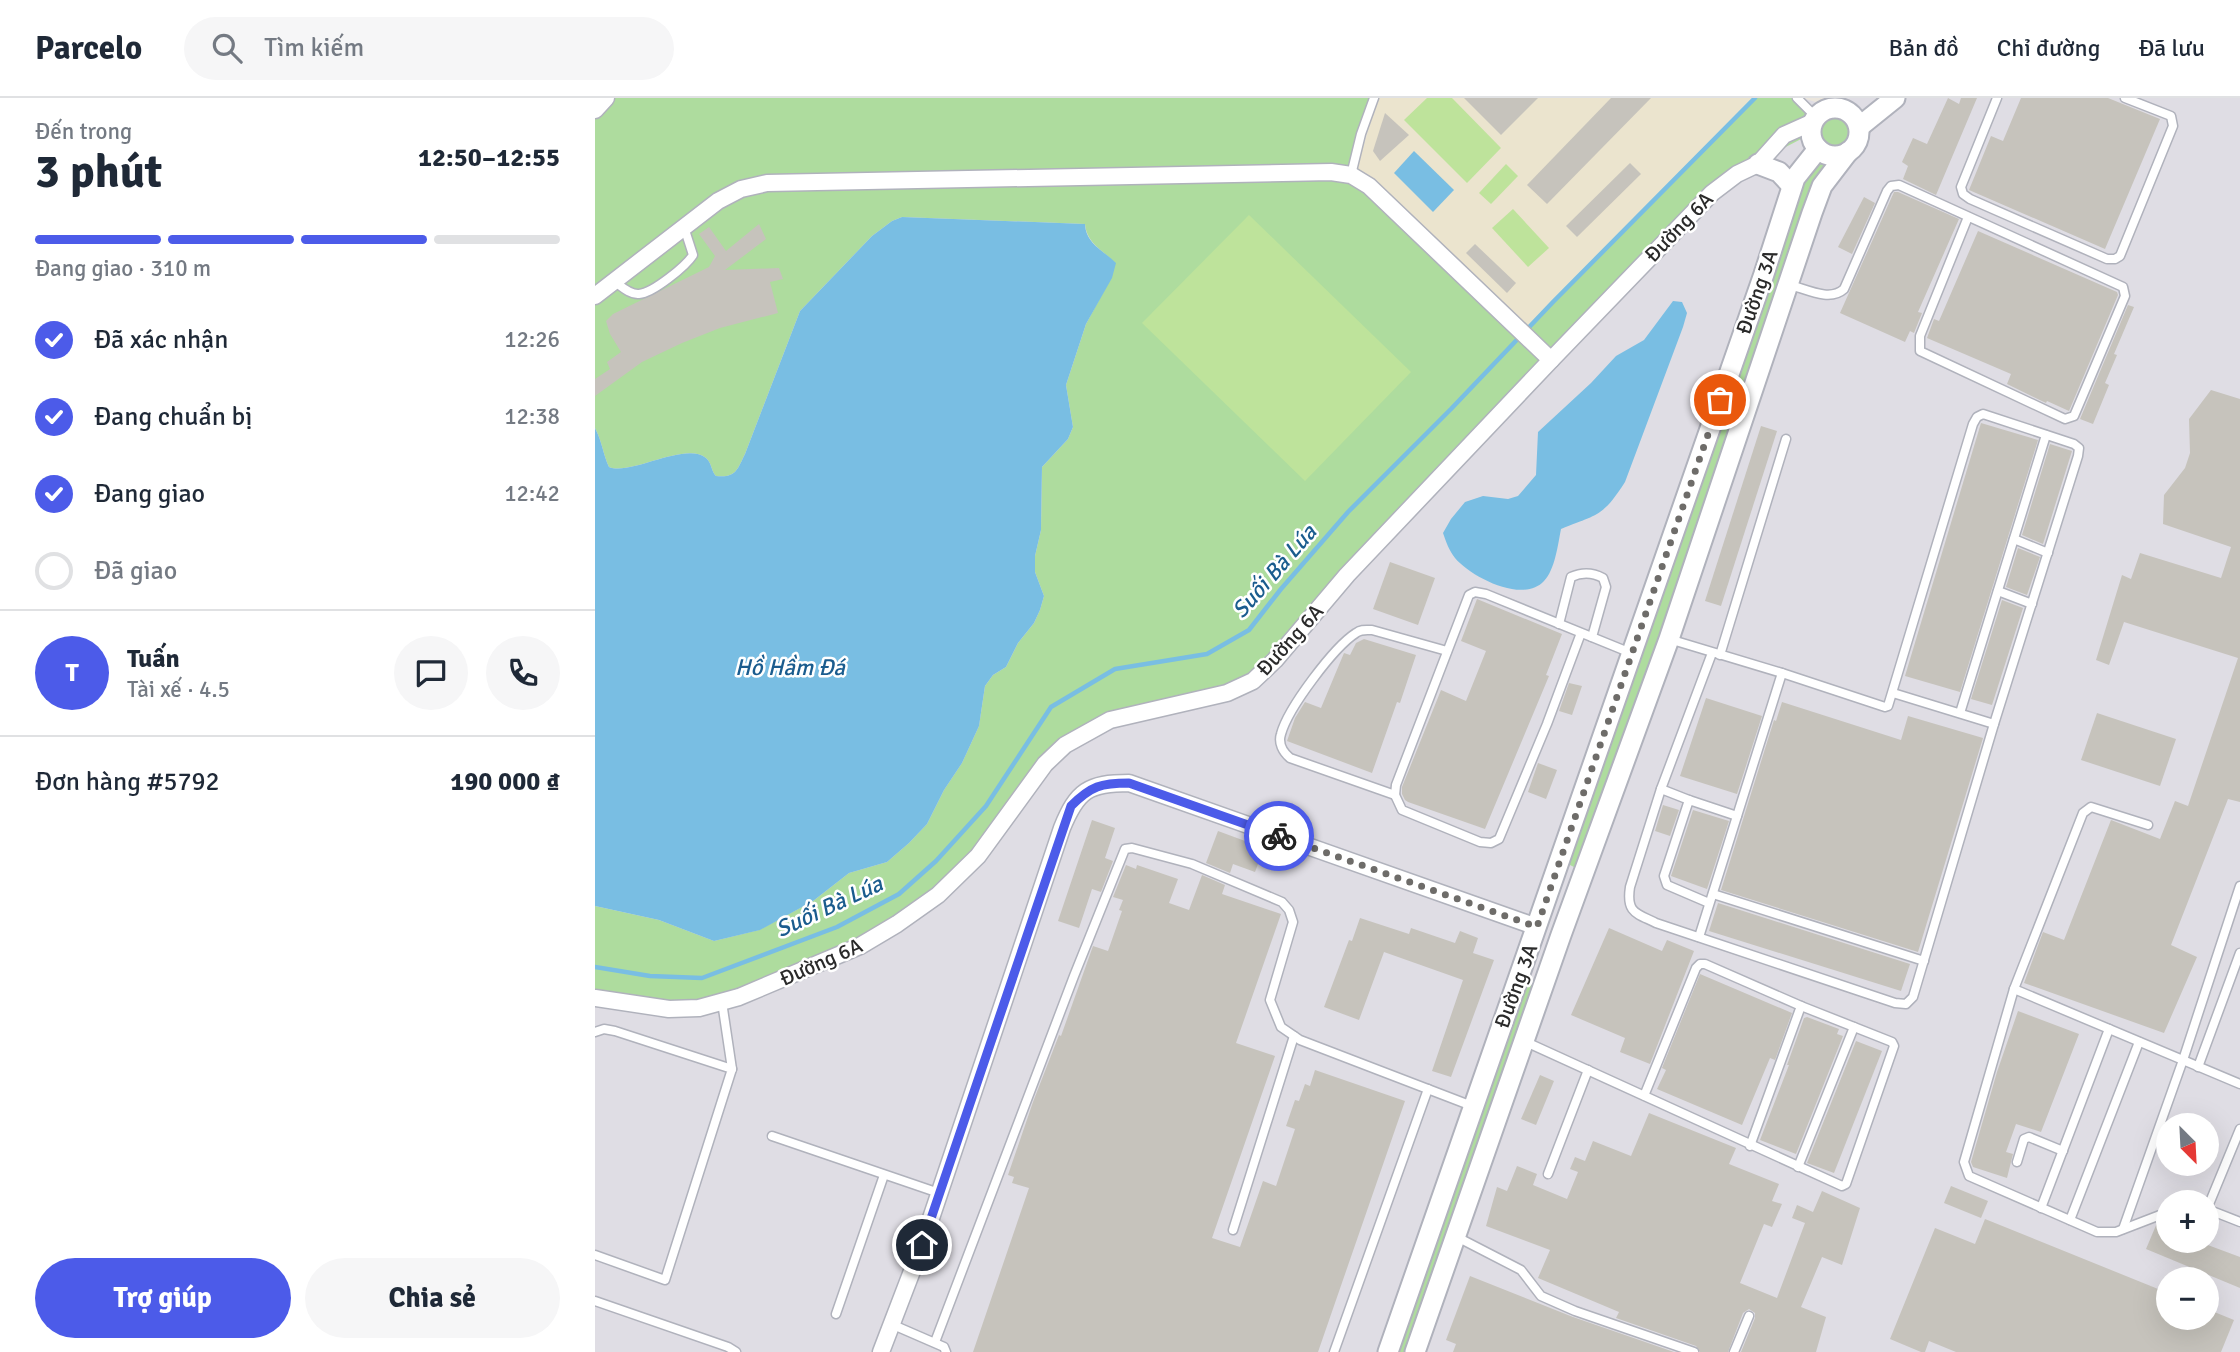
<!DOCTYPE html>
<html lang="vi">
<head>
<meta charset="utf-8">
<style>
  :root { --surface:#fff; --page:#f6f6f7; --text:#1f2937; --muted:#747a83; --line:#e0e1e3; --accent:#4c5be9 }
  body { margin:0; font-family:Signika,sans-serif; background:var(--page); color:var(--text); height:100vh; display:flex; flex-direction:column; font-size:26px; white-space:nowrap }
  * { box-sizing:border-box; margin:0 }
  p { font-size:23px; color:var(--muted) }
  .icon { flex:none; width:38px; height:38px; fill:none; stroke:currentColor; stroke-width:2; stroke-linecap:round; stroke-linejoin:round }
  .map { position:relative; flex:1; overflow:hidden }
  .sheet { display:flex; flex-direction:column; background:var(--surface); width:595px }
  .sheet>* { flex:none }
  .needle { width:46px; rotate:156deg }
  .buttons { position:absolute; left:1561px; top:1015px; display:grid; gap:14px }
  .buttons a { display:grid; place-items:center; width:63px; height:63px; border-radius:50%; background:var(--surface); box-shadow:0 7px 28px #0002; font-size:35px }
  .pin { position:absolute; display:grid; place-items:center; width:60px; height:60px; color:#fff; margin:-30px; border:4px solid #fff; border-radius:50%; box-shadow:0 2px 7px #0007 }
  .courier { position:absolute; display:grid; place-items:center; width:70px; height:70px; margin:-35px; border:5px solid #4c5be9; border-radius:50%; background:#fff; color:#222; box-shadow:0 2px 9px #0007 }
  .overview em { font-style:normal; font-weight:700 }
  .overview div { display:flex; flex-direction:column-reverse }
  .overview { display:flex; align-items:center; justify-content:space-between; height:119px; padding:0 35px }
  h1 { font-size:46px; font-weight:700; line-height:52px }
  .bar { display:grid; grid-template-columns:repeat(4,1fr); gap:10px 7px; align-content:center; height:84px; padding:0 35px }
  .bar i { height:9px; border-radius:5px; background:var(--line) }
  .bar .current { background:var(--accent) }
  .bar p { grid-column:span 4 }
  .line { display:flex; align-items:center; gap:18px; padding:0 35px; border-top:2px solid var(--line) }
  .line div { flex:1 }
  .round { display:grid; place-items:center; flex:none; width:74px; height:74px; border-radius:37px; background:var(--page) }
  ol { padding:0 35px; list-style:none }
  li { display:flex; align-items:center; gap:21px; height:77px }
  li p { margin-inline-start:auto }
  li .icon { padding:7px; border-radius:50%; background:var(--accent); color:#fff; stroke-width:4 }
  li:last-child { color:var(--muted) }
  li i { width:38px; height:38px; border:4px solid var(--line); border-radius:50% }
  .cta { display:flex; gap:14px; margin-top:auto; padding:14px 35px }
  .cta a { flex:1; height:80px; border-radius:42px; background:var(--accent); color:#fff; font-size:28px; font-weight:700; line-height:80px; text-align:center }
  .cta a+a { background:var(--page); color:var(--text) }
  header { display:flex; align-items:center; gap:42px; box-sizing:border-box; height:98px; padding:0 35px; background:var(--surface); border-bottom:2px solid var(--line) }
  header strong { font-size:33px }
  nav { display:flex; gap:38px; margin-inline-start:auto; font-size:24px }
  .search { width:490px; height:63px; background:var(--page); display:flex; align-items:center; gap:18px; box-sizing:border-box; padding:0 24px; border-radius:38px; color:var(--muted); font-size:26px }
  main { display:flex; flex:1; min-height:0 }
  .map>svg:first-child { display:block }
</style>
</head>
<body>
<header>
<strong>Parcelo</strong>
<div class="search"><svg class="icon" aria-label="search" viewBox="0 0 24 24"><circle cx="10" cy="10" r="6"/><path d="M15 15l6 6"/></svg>Tìm kiếm</div>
<nav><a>Bản đồ</a><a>Chỉ đường</a><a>Đã lưu</a></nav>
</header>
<main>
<section class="sheet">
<div class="overview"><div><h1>3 phút</h1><p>Đến trong</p></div><em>12:50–12:55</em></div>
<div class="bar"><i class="current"></i><i class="current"></i><i class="current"></i><i></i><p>Đang giao · 310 m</p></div>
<ol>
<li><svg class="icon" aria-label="check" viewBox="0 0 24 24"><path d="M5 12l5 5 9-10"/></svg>Đã xác nhận<p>12:26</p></li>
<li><svg class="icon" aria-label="check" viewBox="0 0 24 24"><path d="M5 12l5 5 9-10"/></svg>Đang chuẩn bị<p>12:38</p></li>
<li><svg class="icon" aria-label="check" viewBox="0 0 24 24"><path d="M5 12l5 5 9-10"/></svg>Đang giao<p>12:42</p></li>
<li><i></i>Đã giao</li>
</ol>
<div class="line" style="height:126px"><b class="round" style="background:var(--accent);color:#fff">T</b><div><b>Tuấn</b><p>Tài xế · 4.5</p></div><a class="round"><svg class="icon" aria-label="chat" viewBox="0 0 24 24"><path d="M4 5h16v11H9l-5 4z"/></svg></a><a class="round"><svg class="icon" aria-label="phone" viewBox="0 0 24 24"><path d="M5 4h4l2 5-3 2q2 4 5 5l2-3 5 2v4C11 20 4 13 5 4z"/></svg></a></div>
<div class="line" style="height:91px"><div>Đơn hàng #5792</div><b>190 000 ₫</b></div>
<div class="cta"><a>Trợ giúp</a><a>Chia sẻ</a></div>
</section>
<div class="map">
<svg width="1645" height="1254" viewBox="0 0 1645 1254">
  <rect width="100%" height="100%" fill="#ebe6dd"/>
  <path fill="#dfdde4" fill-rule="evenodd" d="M1160 0H1207L1224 5 1247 0H1645V1254H0V869L856 311 958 204ZM1573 1027H1612V1066H1573ZM1573 1104H1612V1143H1573ZM1573 1181H1612V1220H1573Z"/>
  <path fill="#ebe4ce" d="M783 0H1160L932 232 761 73Z"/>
  <g fill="#aedc9e">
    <path d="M19 0H775L763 36 753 81 764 86 925 239 1160 0H1198L1213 15 1207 29 1208 40 1177 56 1138 72 1114 91 956 254 748 474 676 559 655 579 629 590 514 617 467 642 445 663 378 756 340 793 263 843 142 894 105 905 74 906 0 895V808L64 822 119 843 164 832 218 803 254 775 292 764 314 745 332 726 349 692 367 665 384 628 390 588 398 577 411 569 423 545 439 525 445 512 449 498 440 474V458L446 432 447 369 473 341 478 329 471 287 491 226 516 180 520 165C508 152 492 146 490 126L307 119 297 123 277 138 205 213 150 356C142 372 141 380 121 378 116 373 117 365 111 360 90 343 36 378 14 369 8 356 7 343 0 330V205L125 108 149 96 171 91 300 88 299 77 171 80 145 86 119 99 0 192V19Z"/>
    <circle cx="1240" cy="33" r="15"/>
    <path d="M1225 63 1234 65 1219 85 1182 186 1066 538 981 770 973 766 1208 84Z"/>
    <path d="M931 885 939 887 811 1254H801Z"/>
  </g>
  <g fill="#bee39b">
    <path d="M832 0H857L906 50 872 85 809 22Z"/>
    <path d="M911 66 923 78 896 106 884 95Z"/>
    <path d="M918 111 954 150 933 169 897 130Z"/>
    <path d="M654 117 816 274 710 383 547 225Z"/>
  </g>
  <g fill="#79bee3">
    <path d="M819 53 859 92 838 114 799 75Z"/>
    <path d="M307 119 490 126C491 146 508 152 521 165L517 180 491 226 471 287 478 329 473 341 447 369 446 432 440 458V474L449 498 445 512 439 525 423 545 411 569 398 577 390 588 384 628 367 665 349 692 332 726 314 745 292 764 254 775 218 803 165 832 119 843 64 822 0 808V330C7 343 8 356 14 369 36 378 90 343 111 360 117 365 116 373 121 378 141 380 142 372 150 356L205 213 277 138 297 123Z"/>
    <path d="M1078 203 1087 204 1092 215 1088 229 1030 384C1007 420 1002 416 966 431 963 446 960 472 949 483 928 506 876 479 860 460 854 452 851 444 848 435L856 421 870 404 888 398 913 401 923 398 941 377 943 334 996 285 1021 258 1049 242Z"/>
  </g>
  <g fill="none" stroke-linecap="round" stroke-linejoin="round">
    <path stroke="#79bee3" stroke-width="4.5" d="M0 869 55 878 107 880 242 829 304 796 341 763 391 708 456 609 520 571 612 556 654 532 686 491 753 414 856 311 958 204 1160 0"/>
  </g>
  <g fill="#c6c3bc">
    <path d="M869 0H943L906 37Z"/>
    <path d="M1016 0H1056L952 106 932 87Z"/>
    <path d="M1353 0 1364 6 1366 0H1382L1341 97 1308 81 1313 68 1307 64 1318 40 1332 46Z"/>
    <path d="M1426 0H1513L1565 21 1510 151 1374 92 1396 38 1408 43Z"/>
    <path d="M790 15 814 37 785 63 778 53Z"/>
    <path d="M1035 65 1046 76 982 139 971 128Z"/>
    <path d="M1299 94H1303L1364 121 1323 214 1327 215 1319 235 1315 233 1310 244 1245 215Z"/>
    <path d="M1269 99 1280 105 1257 156 1243 149Z"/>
    <path d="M164 126 171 141 130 172 184 170 188 181 175 184 183 215 125 230 87 245 47 264 0 298V281L15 271 12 264 26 254 15 236 11 223 18 216 114 169 120 158 104 136 114 129 131 153Z"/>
    <path d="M1383 133 1522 194 1523 197 1474 313 1452 303 1451 305 1412 286 1416 276 1332 240 1339 221 1344 223Z"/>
    <path d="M880 146 921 185 912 195 871 155Z"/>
    <path d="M1533 207 1539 209 1519 256 1522 257 1510 285 1514 287 1498 326 1485 321Z"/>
    <path d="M1616 292 1645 301V704L1633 701 1576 847 1602 859 1569 935 1429 885 1448 834 1469 842 1516 722 1565 741 1580 703 1593 708 1643 560 1529 524 1514 567 1501 562 1527 477 1536 481 1545 455 1626 480 1636 449 1568 426 1569 397 1590 370 1595 355 1594 321Z"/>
    <path d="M1386 325 1443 342 1365 594 1310 578Z"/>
    <path d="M1166 328 1182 333 1126 508 1110 503Z"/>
    <path d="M1455 346 1477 353 1448 446 1427 437Z"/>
    <path d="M1423 450 1445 459 1432 497 1411 489Z"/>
    <path d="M795 464 840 480 823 527 778 511Z"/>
    <path d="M882 501 967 536 951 577 954 578 890 731 813 704 810 702 807 696V689L846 592 871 603 891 553 866 543Z"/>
    <path d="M1407 502 1428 510 1397 607 1376 601Z"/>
    <path d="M769 541 821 557 805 605 802 604 777 675 692 643 700 620 710 604 726 610 749 555 755 557 761 545Z"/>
    <path d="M974 585 987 588 977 617 964 613Z"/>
    <path d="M1111 600 1167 618 1142 696 1085 678Z"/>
    <path d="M1187 604 1306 642 1313 618 1388 640 1323 854 1126 792 1179 622 1181 623Z"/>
    <path d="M1502 615 1581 641 1565 688 1486 662Z"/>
    <path d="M943 665 962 672 951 701 933 694Z"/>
    <path d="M1068 707 1084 712 1075 738 1060 733Z"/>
    <path d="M1098 712 1134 723 1112 791 1076 778Z"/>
    <path d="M497 722 520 730 510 760 518 763 506 794 497 791 484 830 463 823Z"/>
    <path d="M623 733 669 750 660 774 638 766 635 775 611 765Z"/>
    <path d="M531 767 541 771 542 767 583 781 574 805 594 812 607 777 630 787 627 796 686 816 641 945 680 958 617 1140 645 1149 668 1083 681 1088 700 1031 691 1028 700 1002 704 1003 710 986 715 988 720 972 810 1003 723 1254H378L434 1090 417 1085 419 1079 413 1077 438 1004 464 937 466 938 498 848 513 853 527 813 524 812 528 802 518 799Z"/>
    <path d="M1123 805 1315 866 1306 893 1114 833Z"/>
    <path d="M765 820 814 836 816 830 860 845 865 833 883 840 878 855 899 862 856 979 837 973 868 882 789 854 764 922 729 909 754 842 757 843Z"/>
    <path d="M1014 830 1067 853 1072 842 1099 853 1055 966 1025 954 1030 940 976 917Z"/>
    <path d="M1105 876 1197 915 1180 962 1175 960 1147 1027 1062 991 1071 972 1067 970Z"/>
    <path d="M1423 913 1484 936 1446 1034 1421 1026 1411 1054 1418 1056 1412 1080 1378 1069 1376 1064 1402 974Z"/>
    <path d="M1212 919 1244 931 1242 936 1248 938 1201 1056 1165 1042 1194 967H1192L1209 920Z"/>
    <path d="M1261 943 1287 953 1239 1075 1212 1065Z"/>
    <path d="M945 977 959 983 941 1027 926 1021Z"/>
    <path d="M1054 1015 1141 1050 1134 1066 1184 1086 1177 1103 1187 1106 1177 1129 1169 1126 1145 1185 1182 1200 1210 1125 1197 1120 1202 1107 1218 1114 1227 1093 1265 1110 1247 1167 1227 1159 1206 1209 1231 1219 1221 1254H1146L1160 1220V1215L1154 1211 1148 1215 1133 1254H1105L1101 1248 1021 1220 1024 1214 943 1180 955 1152 891 1128 902 1089 912 1093 922 1068 942 1076 938 1087 972 1101 983 1074 975 1071 980 1059 990 1063 998 1043 1036 1058Z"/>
    <path d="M1356 1088 1393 1103 1386 1120 1349 1105Z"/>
    <path d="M1390 1121 1573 1195V1220H1612V1211L1639 1222 1626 1254H1361L1334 1243 1330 1254H1326L1295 1241 1340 1130 1380 1146Z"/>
    <path d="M1564 1124 1573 1128V1143H1602L1645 1159V1190L1551 1151 1562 1125Z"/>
    <path d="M875 1178 978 1219 1079 1254H858L861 1246 851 1242Z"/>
  </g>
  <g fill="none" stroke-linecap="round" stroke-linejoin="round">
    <g stroke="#b0b2bc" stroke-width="11">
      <g id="service">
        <path d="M1202 0 1221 19"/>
        <path d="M1402 0 1366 89 1368 96 1375 101 1512 161H1520L1525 158 1578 28 1576 18 1530 0"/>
        <path d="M756 77 766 36 779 0"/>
        <path d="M19 183C26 188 35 197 44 196 58 195 91 168 98 157L89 129"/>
        <path d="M1195 187C1211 191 1235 204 1249 191L1292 93 1296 88 1304 87 1528 189 1530 198 1479 318 1470 321 1325 253V238L1373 119"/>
        <path d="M1419 441 1453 455"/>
        <path d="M1403 493 1437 506"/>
        <path d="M964 526 976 479C987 474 997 474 1008 480L1011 489 997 539"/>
        <path d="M986 535 952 626 904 741 896 745 885 744 807 712 800 697 801 687 874 497 880 494 891 496 1036 555"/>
        <path d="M1074 541 1187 575 1290 609 1293 608 1378 326 1382 319 1388 316 1479 346 1484 350 1483 358 1399 626 1318 899 1311 906 1300 905 1061 825C1041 815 1031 815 1035 789L1066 691 1117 555"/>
        <path d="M1125 557 1191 341"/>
        <path d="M1298 595 1399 626"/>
        <path d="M1365 615 1451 337"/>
        <path d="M1066 691 1094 702"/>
        <path d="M800 697 695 660C688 654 683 645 686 636 693 610 739 549 761 535 766 531 771 532 777 532L852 553"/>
        <path d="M1553 727 1496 709 1488 715 1419 891 1369 1064 1374 1078 1502 1134H1521L1573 1114"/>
        <path d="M1118 796 1329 863"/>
        <path d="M1114 805 1072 787 1069 778 1094 702 1142 718"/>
        <path d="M1104 839 1187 575"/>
        <path d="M1419 891 1645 986"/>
        <path d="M127 904 137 971"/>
        <path d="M0 934 9 931 20 933 137 971 70 1182 0 1157"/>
        <path d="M931 944 1247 1088 1251 1086 1299 948 1297 944 1206 908 1110 866H1105L1101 870 1049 998"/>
        <path d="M1603 969 1645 855"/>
        <path d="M177 1038 344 1095"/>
        <path d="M1155 1048 1206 908"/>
        <path d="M1422 1064 1429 1041 1434 1039 1468 1053"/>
        <path d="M1203 1069 1259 929"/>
        <path d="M953 1076 993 972"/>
        <path d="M1446 1110 1514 931"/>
        <path d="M1612 1111 1645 1031"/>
        <path d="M1612 1111 1645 1124"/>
        <path d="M1475 1122 1544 944"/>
        <path d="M1528 1131 1588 962 1645 788"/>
        <path d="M638 1132 699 938"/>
        <path d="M862 1139 926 1172 946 1198 980 1213 1099 1254"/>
        <path d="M0 1203 133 1249 141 1254"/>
        <path d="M241 1216 289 1077"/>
        <path d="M296 1226 349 1249 351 1254"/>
        <path d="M340 1244 479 878 530 751 537 750 597 766 687 804 694 812 698 824 675 902 686 929 705 942 877 1008"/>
        <path d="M739 1254 833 991"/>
        <path d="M1139 1254 1154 1218"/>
      </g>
    </g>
    <g stroke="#b0b2bc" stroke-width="19">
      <g id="minor">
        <path d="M0 12 11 0"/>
        <path d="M0 198 123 103 146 91 172 85 736 74 756 77 774 88 956 262"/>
        <path d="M0 900 74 911 104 910 144 899 265 848 302 826 343 797 383 758 450 666 470 647 515 622 632 595 658 583 680 562 752 477 956 262 1117 95 1142 76 1163 66 1189 37 1218 24"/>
        <path d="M286 1254 327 1147 467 730C482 693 493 685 534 685L942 829"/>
      </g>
    </g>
    <g stroke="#b0b2bc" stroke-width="23">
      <g id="tertiary">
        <circle cx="1240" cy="34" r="24"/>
        <path d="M1264 29 1300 0"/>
        <path d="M1163 66 1184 74 1197 88"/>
        <path d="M793 1254 1169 176 1200 80 1223 51"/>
        <path d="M820 1254 966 837 1074 541 1217 115 1227 88 1253 54"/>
      </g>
    </g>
    <use href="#service" stroke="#fff" stroke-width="8"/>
    <use href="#minor" stroke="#fff" stroke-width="16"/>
    <use href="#tertiary" stroke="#fff" stroke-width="19"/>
  </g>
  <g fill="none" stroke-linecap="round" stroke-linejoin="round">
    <path stroke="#6e6c69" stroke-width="7" stroke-dasharray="0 12.6" d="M684 738 942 829 1125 302"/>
    <path stroke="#4c5be9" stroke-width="9" d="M327 1147 476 708C496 688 506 685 534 685L684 738"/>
  </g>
  <g text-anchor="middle" stroke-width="5" stroke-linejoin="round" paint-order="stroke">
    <g font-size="21" fill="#2a2a2a" stroke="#fff">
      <text transform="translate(1084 129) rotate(-46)" y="7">Đường 6A</text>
      <text transform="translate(1162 194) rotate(-71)" y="7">Đường 3A</text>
      <text transform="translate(695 542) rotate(-48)" y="7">Đường 6A</text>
      <text transform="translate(226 864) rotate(-24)" y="7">Đường 6A</text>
      <text transform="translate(921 888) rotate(-70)" y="7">Đường 3A</text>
    </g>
    <g font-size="23" font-style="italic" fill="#1a5c8e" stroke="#fff">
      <text transform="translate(679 473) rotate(-49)" y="8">Suối Bà Lúa</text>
      <text x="195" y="577">Hồ Hầm Đá</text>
      <text transform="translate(234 808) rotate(-25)" y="8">Suối Bà Lúa</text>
    </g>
  </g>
</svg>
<div class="buttons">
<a><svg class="needle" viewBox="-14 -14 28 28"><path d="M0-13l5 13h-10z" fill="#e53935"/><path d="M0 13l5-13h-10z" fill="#747a83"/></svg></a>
<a>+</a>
<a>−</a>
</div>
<div class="pin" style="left:1125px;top:302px;background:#ea580c"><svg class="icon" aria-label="bag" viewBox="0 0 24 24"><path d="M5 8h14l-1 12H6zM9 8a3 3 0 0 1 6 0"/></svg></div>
<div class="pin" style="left:327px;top:1147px;background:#1f2937"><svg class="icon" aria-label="home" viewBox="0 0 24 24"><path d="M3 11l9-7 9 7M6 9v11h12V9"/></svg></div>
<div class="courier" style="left:684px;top:738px"><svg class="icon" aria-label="bike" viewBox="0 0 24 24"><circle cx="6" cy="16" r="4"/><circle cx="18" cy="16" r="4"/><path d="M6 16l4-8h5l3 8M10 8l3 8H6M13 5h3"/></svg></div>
</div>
</main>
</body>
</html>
